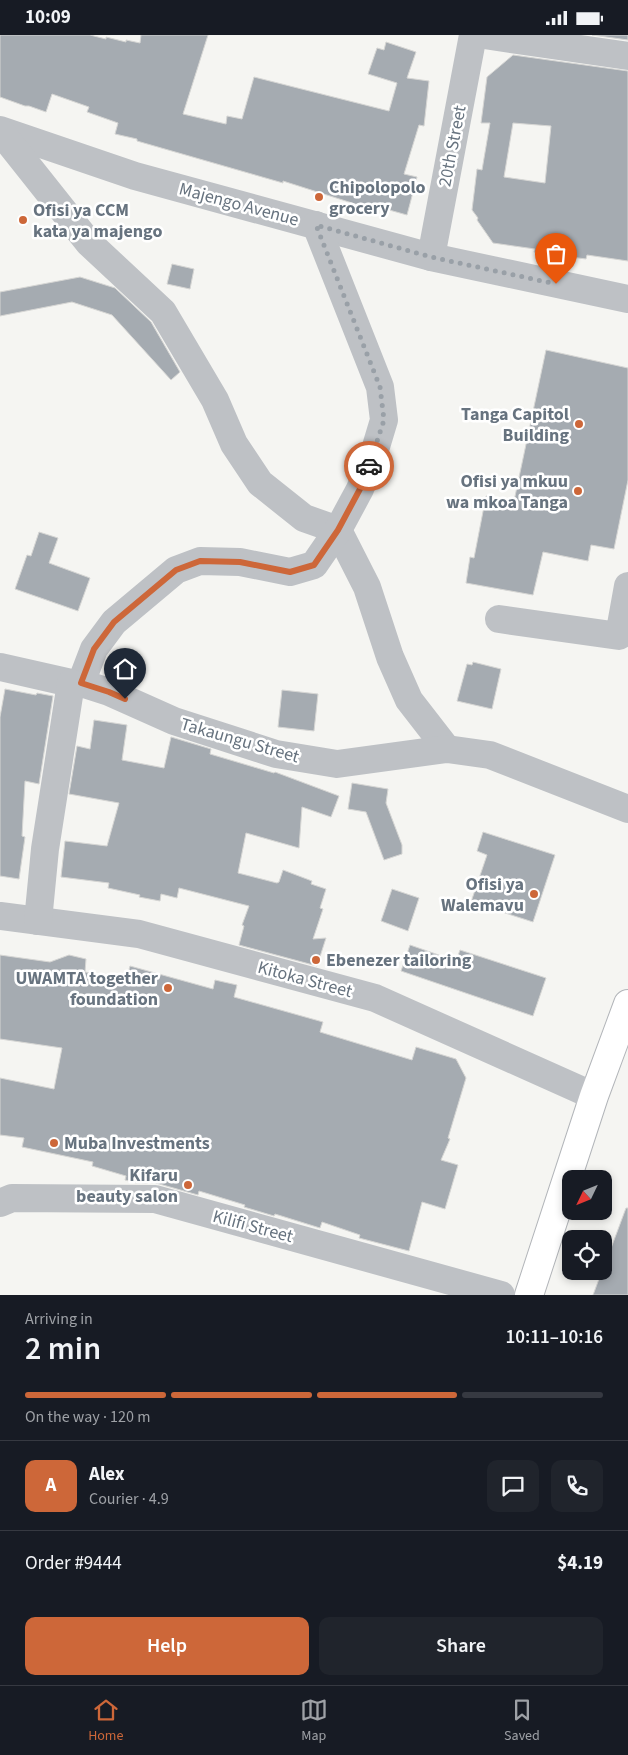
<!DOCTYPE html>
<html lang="en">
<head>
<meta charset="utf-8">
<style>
  :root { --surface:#171b24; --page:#20242c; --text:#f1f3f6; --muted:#9ea1a6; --line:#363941; --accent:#cd6739 }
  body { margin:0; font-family:"Source Sans 3",sans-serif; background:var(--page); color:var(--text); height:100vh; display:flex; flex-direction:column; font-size:19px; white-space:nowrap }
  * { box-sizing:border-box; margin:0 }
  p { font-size:16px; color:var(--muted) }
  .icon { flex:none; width:28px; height:28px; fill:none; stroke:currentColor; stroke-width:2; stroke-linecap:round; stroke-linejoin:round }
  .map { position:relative; height:1260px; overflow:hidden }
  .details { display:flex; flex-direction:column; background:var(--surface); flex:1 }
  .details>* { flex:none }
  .needle { width:32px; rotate:227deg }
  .controls { position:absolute; left:562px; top:1135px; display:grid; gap:10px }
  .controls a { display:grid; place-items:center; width:50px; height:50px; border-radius:10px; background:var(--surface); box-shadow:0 2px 8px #0003; font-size:25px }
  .pin { position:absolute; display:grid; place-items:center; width:42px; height:42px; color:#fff; margin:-51px -21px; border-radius:50% 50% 50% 0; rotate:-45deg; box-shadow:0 0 5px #0007 }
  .pin .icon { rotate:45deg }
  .courier { position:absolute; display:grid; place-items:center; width:50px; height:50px; margin:-25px; border:4px solid #cd6739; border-radius:50%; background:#fff; color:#222; box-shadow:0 1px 6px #0007 }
  .headline em { font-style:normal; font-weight:600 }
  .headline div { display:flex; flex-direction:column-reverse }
  .headline { display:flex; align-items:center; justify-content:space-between; height:85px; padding:0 25px }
  h1 { font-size:32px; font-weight:600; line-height:38px }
  .bar { display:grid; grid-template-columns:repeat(4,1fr); gap:8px 5px; align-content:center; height:60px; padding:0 25px }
  .bar i { height:6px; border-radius:4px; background:var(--line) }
  .bar .selected { background:var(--accent) }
  .bar p { grid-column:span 4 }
  .line { display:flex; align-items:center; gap:12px; padding:0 25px; border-top:1px solid var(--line) }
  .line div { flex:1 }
  .round { display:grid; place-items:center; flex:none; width:52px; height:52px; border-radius:10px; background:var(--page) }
  .cta { display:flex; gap:10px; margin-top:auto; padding:10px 25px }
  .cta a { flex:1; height:58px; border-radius:10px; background:var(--accent); color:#fff; font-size:20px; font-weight:600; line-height:58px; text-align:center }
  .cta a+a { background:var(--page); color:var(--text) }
  .status { display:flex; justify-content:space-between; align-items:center; height:35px; padding:0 25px; background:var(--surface); direction:ltr }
  .status svg { height:14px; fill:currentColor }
  .tabs { display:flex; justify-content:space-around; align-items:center; height:70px; border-top:1px solid var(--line); background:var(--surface); font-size:14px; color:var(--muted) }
  .tabs a { display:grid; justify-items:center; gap:2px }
  .tabs .selected { color:var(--accent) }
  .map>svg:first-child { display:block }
</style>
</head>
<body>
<div class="status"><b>10:09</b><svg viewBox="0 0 49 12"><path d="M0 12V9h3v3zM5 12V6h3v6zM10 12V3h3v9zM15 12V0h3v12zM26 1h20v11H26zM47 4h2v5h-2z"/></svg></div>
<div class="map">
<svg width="628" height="1260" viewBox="0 0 628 1260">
  <rect width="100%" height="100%" fill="#f5f5f2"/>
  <g fill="#a5abb1" stroke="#d6d6d4" fill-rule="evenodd">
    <path d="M0 0H90L106 4V2L126 7V5L140 8 141 0H208L183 79 226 89 227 81 242 84 254 42 389 76 397 48 368 39 377 13 384 15 386 7 416 17 407 43 429 46 424 91 419 90 404 139 417 142 407 180 375 171 374 175 283 146V148L137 106V104L115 99 118 88 87 77 89 72 52 59 46 77 29 71H25L0 62Z"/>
    <path d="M592 0H628V5Z"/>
    <path d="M513 20 628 36V226L587 220 586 224 571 222V224L539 221 540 218 534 217 535 214 493 208 477 185 478 183 472 175 477 134 482 135 490 88H481L487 42ZM513 88 551 91 545 148 504 142Z"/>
    <path d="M172 229 194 234 190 254 167 249Z"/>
    <path d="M80 242 115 253 151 287 180 337 171 345 112 280 72 267 0 281V257Z"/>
    <path d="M546 315 628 333V445L614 514 591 510 588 526 543 517 533 560 466 548 470 522 474 523 486 461 514 466Z"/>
    <path d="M39 497 58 503 49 528 90 543 78 576 15 554 27 520 31 521Z"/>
    <path d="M473 627 501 634 492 674 457 666 467 629 472 630Z"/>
    <path d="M5 654 36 660 37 658 53 661 39 749 25 746 22 801 25 802 19 844 0 841V682Z"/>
    <path d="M282 655 318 659 314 696 278 692Z"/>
    <path d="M94 685 127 690 122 725 164 733 171 702 211 714 210 719 274 738 275 737 339 761 331 782 302 772 299 813 246 798 238 838 277 848 279 847 283 835 312 846 311 849 326 854 320 873 323 874 313 904 326 903 317 931 239 910 244 891 242 890 249 871 179 853 177 863 161 859 160 866 139 862 140 860 108 853 109 848 61 842 65 806 107 811 119 768 69 759 77 711 90 714Z"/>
    <path d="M352 748 388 754 386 768 402 810V819L384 825 366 777 348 774Z"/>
    <path d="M483 797 555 820 533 887 471 867 487 820 477 816Z"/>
    <path d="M392 854 419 863 408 896 381 886Z"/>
    <path d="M410 910 456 926 460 915 546 943 533 981 401 936Z"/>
    <path d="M0 920 50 927 69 920 86 924 85 937 126 945 130 931 213 954 215 945 237 950 234 962 323 987 320 997 412 1025 416 1012 456 1024 466 1043 448 1103 450 1104 441 1125 458 1130 445 1174 422 1167 409 1216 359 1203 360 1200 322 1187 320 1193 275 1179 274 1181 244 1172 245 1170 199 1156 198 1160 149 1146 148 1148H137L125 1145 126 1141 92 1131 93 1127 22 1112 24 1103 0 1100V1043L54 1054 62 1013 0 1004Z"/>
    <path d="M626 1173H628V1260H593L602 1236H604V1232Z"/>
  </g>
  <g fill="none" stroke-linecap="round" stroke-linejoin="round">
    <g stroke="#b2b5b9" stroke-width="30">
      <path id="major" d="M529 1260 594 1061 628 969"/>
    </g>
    <g stroke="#bec1c5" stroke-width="28">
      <path d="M484 0 628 21"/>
      <path d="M0 95 135 141 431 222 628 264"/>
      <path d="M0 96 89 208 163 277 215 365 234 409 260 448 304 483 338 495 367 552 390 622 409 665 447 714"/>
      <path d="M431 222 473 0"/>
      <path d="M499 584 619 601 628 551"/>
      <path d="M0 632 71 648H81L109 657 174 686 276 719 337 729 447 714 490 720 628 774"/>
      <path d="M81 648 94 614 114 587 176 535 200 526 240 527 290 537 314 530 338 495 360 454 375 415 384 385 380 352 316 190"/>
      <path d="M0 881 139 899 375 963 594 1061"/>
      <path d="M38 886 45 814 71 648"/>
      <path d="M0 1168 12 1163 155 1164 501 1260"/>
    </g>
    <use href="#major" stroke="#fff" stroke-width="28"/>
  </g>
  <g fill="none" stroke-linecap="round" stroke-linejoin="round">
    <path stroke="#99a0a7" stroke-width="5" stroke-dasharray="0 9" d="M369 431 384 385 380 352 316 190 431 222 556 249"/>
    <path stroke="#cd6739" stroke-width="6" d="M125 664 109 657 81 648 94 614 114 587 176 535 200 526 240 527 290 537 314 530 338 495 360 454 369 431"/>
  </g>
  <g fill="#cd6739" stroke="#fff" stroke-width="2">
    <circle cx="319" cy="162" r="5"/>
    <circle cx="23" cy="185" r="5"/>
    <circle cx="579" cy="389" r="5"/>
    <circle cx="578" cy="456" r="5"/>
    <circle cx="534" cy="859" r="5"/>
    <circle cx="316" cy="925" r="5"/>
    <circle cx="168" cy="953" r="5"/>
    <circle cx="54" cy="1108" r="5"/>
    <circle cx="188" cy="1150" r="5"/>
  </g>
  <g text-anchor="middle" stroke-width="5" stroke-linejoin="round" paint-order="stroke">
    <g font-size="18" fill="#67737f" stroke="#fff">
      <text transform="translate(452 111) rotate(-79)" y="6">20th Street</text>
      <text transform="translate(239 169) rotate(15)" y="6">Majengo Avenue</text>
      <text transform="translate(240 705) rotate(16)" y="6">Takaungu Street</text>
      <text transform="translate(305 944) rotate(15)" y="6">Kitoka Street</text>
      <text transform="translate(253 1191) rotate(15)" y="6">Kilifi Street</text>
    </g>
    <g font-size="18" font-weight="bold" fill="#67737f" stroke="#fff" text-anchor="end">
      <text x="329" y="158" text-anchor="start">Chipolopolo<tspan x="329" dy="21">grocery</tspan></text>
      <text x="33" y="181" text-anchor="start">Ofisi ya CCM<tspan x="33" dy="21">kata ya majengo</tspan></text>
      <text x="569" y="385">Tanga Capitol<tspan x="569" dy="21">Building</tspan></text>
      <text x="568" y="452">Ofisi ya mkuu<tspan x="568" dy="21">wa mkoa Tanga</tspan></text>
      <text x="524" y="855">Ofisi ya<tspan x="524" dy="21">Walemavu</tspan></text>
      <text x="326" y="931" text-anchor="start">Ebenezer tailoring</text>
      <text x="158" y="949">UWAMTA together<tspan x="158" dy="21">foundation</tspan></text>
      <text x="64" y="1114" text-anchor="start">Muba Investments</text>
      <text x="178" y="1146">Kifaru<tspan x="178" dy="21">beauty salon</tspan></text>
    </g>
  </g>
</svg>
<div class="controls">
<a><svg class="needle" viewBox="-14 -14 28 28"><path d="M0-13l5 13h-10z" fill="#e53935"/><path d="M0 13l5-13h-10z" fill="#9ea1a6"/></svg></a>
<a><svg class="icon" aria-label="locate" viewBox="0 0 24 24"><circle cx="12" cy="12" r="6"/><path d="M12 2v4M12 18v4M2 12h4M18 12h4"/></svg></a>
</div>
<div class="pin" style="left:556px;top:249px;background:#ea580c"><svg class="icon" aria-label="bag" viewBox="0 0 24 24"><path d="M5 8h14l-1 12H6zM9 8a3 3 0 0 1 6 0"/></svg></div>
<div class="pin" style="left:125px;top:664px;background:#1f2937"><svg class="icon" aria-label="home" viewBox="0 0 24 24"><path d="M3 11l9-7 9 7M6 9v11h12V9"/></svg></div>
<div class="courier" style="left:369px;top:431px"><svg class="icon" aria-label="car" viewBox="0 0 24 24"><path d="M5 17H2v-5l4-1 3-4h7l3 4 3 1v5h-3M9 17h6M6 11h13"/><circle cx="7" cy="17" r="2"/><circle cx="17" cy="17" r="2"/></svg></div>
</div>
<section class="details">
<div class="headline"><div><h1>2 min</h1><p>Arriving in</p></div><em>10:11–10:16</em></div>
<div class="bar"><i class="selected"></i><i class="selected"></i><i class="selected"></i><i></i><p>On the way · 120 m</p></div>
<div class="line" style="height:90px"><b class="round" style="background:var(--accent);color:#fff">A</b><div><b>Alex</b><p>Courier · 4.9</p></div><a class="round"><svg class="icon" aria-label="chat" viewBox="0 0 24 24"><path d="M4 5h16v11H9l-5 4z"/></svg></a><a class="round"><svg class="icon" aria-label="phone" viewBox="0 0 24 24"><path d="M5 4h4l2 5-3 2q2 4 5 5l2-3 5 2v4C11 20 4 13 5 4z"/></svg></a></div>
<div class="line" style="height:65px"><div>Order #9444</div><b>$4.19</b></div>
<div class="cta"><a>Help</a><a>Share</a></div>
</section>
<nav class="tabs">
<a class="selected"><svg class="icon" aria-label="home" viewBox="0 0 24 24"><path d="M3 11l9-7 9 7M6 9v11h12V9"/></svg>Home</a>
<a><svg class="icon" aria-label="map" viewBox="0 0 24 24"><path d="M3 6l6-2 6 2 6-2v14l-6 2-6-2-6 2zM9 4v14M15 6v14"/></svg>Map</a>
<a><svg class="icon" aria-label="saved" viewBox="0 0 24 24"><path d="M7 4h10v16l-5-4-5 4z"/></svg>Saved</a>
</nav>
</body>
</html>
